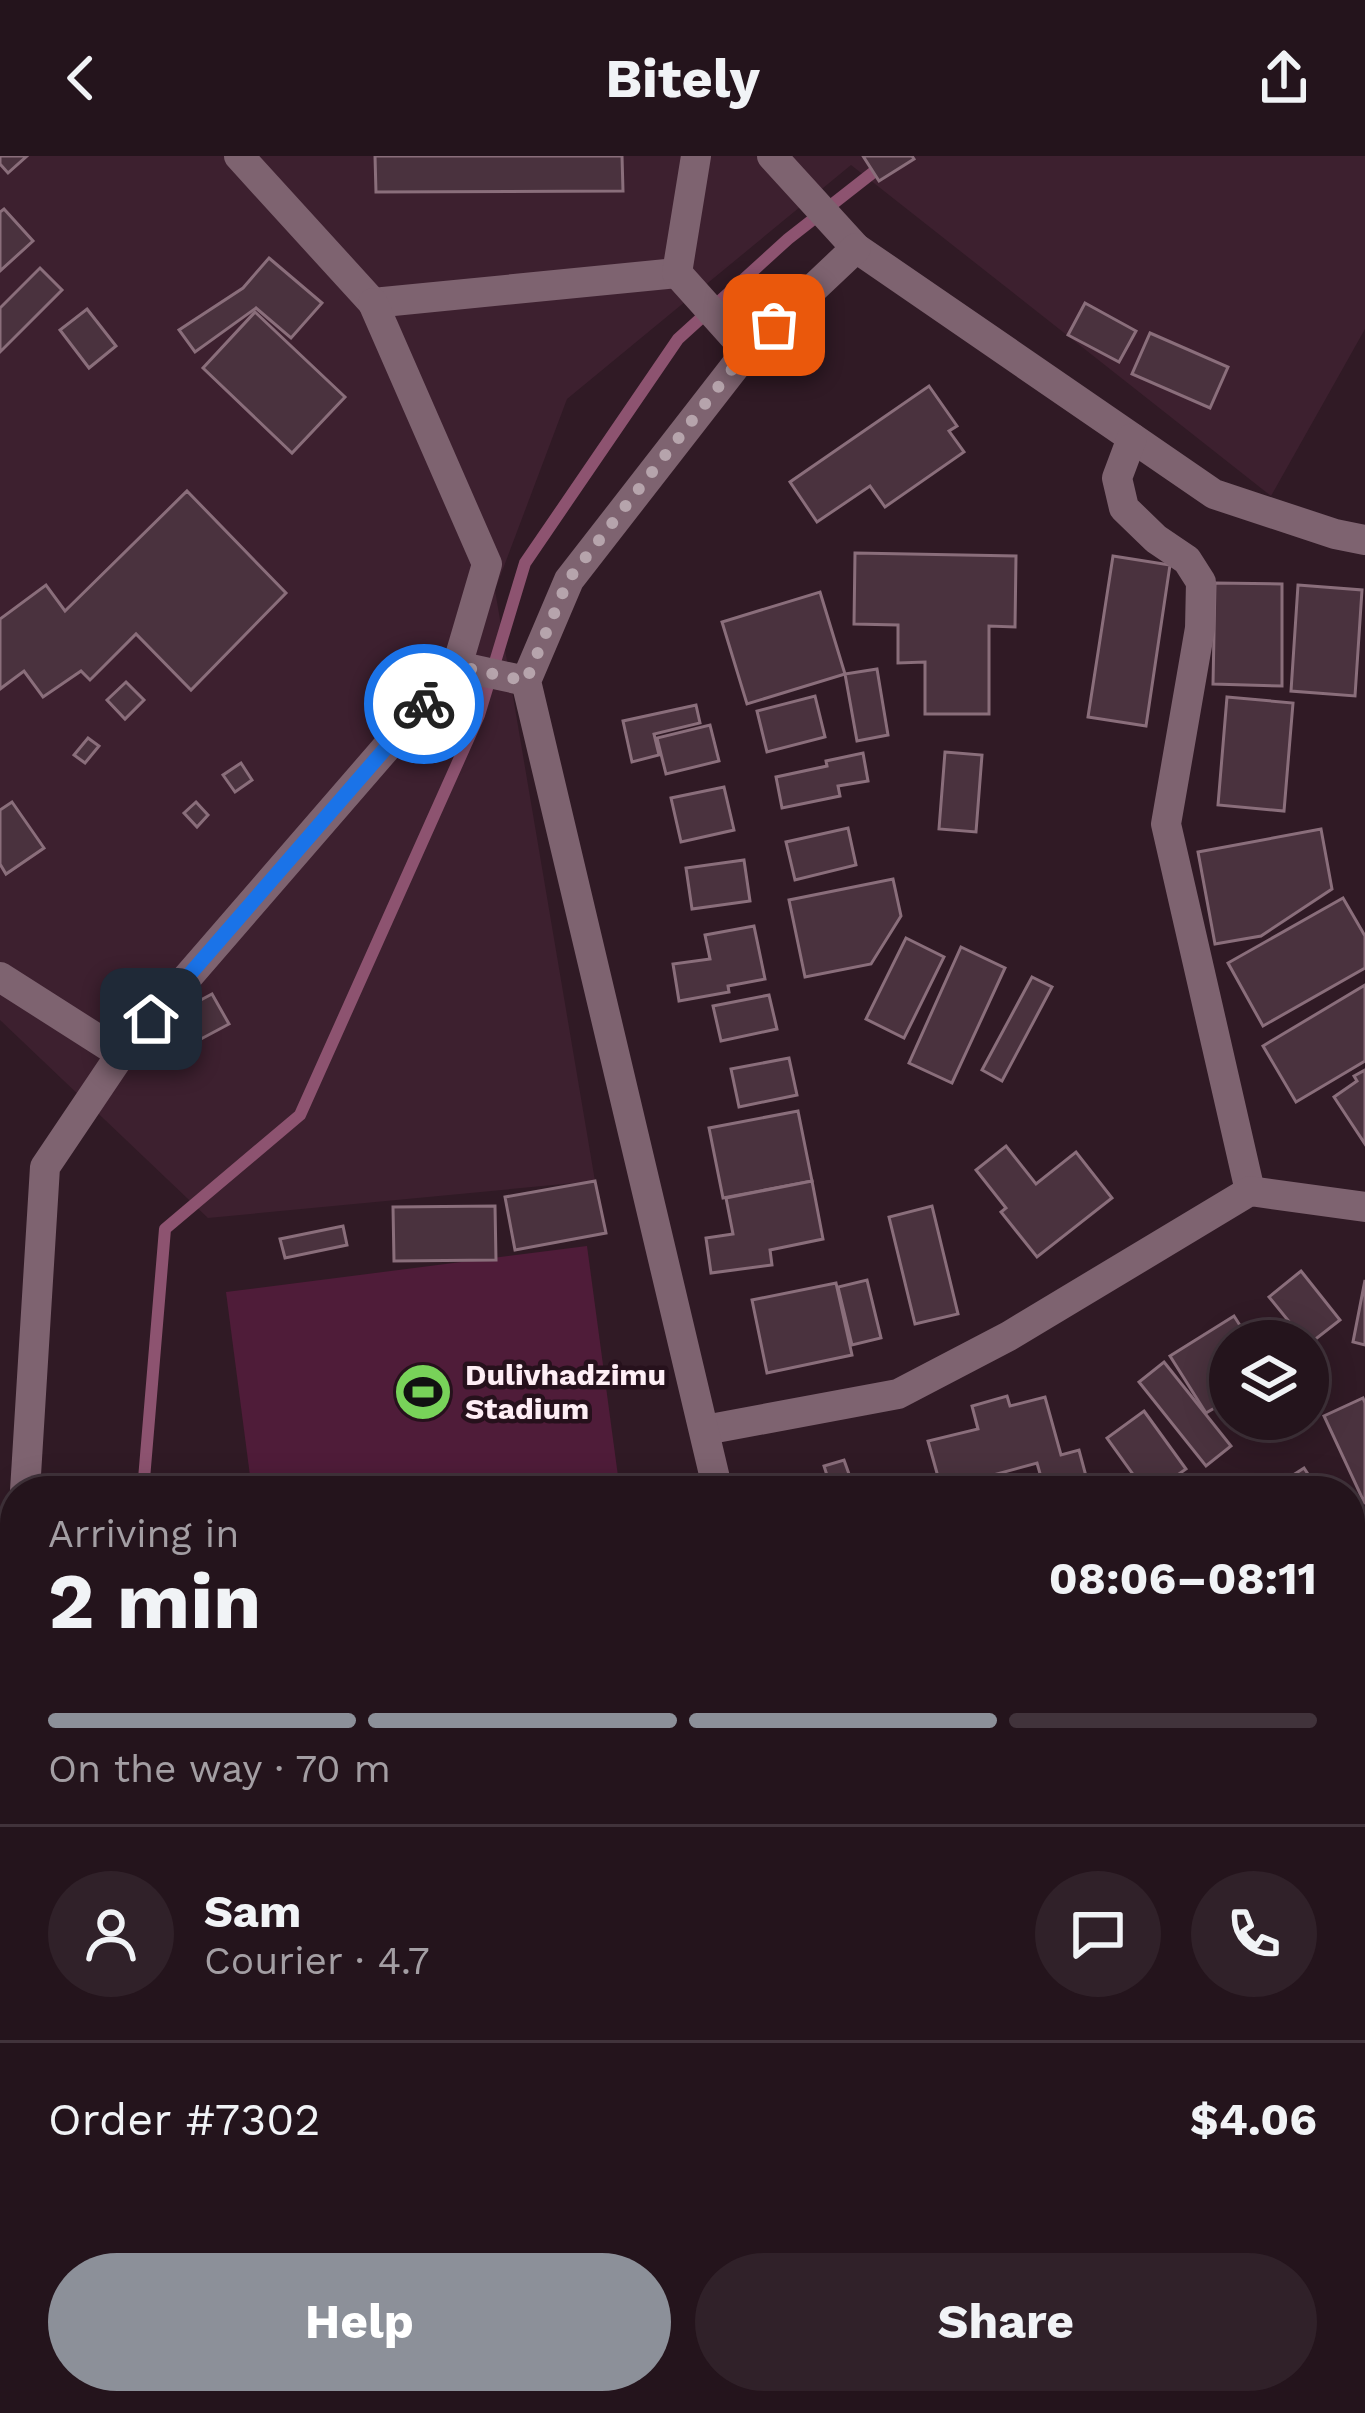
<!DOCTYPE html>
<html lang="en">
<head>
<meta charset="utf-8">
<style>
  :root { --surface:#24141c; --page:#302129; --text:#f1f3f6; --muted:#a39ea3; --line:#41333b; --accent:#8c9099 }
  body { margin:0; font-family:"Work Sans",sans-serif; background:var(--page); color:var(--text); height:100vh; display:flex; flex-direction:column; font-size:45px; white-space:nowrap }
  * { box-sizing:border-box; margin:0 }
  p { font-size:39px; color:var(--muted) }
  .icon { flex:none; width:66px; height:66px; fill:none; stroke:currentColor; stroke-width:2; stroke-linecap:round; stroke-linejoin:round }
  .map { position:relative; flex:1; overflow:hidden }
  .side { position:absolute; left:0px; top:1320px; width:1365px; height:939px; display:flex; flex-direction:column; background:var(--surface); border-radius:48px 48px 0 0; box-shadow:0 6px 30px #0003,0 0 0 3px var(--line) }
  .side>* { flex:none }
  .fabs { position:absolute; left:1209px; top:1164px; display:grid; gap:24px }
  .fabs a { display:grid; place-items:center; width:120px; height:120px; border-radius:50%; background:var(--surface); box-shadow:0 6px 30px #0003,0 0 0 3px var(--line); font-size:60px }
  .pin { position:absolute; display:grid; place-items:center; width:102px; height:102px; color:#fff; margin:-51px; border-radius:24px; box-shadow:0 6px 18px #0006 }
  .courier { position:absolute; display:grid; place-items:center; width:120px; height:120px; margin:-60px; border:9px solid #1a73e8; border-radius:50%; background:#fff; color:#222; box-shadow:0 3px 15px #0007 }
  .headline em { font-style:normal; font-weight:700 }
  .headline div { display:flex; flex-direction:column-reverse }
  .headline { display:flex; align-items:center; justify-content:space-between; height:204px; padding:0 48px }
  h1 { font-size:78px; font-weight:700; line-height:90px }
  .bar { display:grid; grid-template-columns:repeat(4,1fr); gap:18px 12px; align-content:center; height:144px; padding:0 48px }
  .bar i { height:15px; border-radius:9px; background:var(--line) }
  .bar .active { background:var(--accent) }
  .bar p { grid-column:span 4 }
  .line { display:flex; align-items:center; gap:30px; padding:0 48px; border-top:3px solid var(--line) }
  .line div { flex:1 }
  .round { display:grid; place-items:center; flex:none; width:126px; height:126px; border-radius:63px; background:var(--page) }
  .action { display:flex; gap:24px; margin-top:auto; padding:24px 48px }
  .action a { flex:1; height:138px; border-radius:72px; background:var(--accent); color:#fff; font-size:48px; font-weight:700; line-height:138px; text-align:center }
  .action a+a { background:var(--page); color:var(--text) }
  header { display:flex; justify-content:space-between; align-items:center; height:156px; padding:0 48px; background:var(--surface); font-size:54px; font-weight:700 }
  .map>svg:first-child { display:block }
</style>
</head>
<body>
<header><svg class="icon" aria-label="back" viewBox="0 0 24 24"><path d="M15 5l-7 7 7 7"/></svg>Bitely<svg class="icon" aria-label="share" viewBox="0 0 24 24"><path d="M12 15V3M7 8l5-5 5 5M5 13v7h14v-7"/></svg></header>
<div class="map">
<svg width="1365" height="2257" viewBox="0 0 1365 2257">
  <rect width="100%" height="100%" fill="#301a25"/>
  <path fill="#3d202f" d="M0 0H1365V173L1271 340 851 9 567 243 495 434 595 1025 208 1062 0 864Z"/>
  <path fill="#4f1c39" d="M587 1090 620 1335H252L226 1136Z"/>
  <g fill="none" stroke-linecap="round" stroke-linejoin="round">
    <path stroke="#8d5370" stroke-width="12" d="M143 1335 165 1073 300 959 479 559 525 407 678 183 788 83 894 0"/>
  </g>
  <g fill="#4a323e" stroke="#8a6e7b" stroke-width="3">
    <path d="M0 0H27L8 17 0 8Z"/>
    <path d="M375 0H622L623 35 376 36Z"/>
    <path d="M863 0H912L914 3 879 25Z"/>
    <path d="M4 53 33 85 0 115V56Z"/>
    <path d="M269 102 322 147 291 182 256 152 195 196 179 174 243 132Z"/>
    <path d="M40 112 62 134 0 196V152Z"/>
    <path d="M1085 147 1136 175 1119 206 1068 179Z"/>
    <path d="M87 153 116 190 89 212 60 174Z"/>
    <path d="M255 156 345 241 292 297 203 212Z"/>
    <path d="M1150 177 1228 211 1210 252 1132 218Z"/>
    <path d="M929 230 957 270 949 275 964 296 885 351 870 330 817 366 790 326Z"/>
    <path d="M187 335 286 437 191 534 136 478 90 524 81 515 43 541 24 515 0 533V463L46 429 65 455Z"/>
    <path d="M855 397 1016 400 1015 471 989 470V558H925V506L898 507V469L854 468Z"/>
    <path d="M1113 400 1170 409 1146 570 1088 561Z"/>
    <path d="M1215 427 1282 428V530L1213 528Z"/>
    <path d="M1298 429 1362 434 1355 540 1291 535Z"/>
    <path d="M820 436 845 518 747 548 722 466Z"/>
    <path d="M877 513 888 579 857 585 845 518Z"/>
    <path d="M126 526 144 544 125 563 107 544Z"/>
    <path d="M815 540 825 581 767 596 757 555Z"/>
    <path d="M1227 541 1293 547 1284 655 1218 649Z"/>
    <path d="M696 549 700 567 654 578 659 599 632 606 623 565Z"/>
    <path d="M710 569 719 605 666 618 657 582Z"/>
    <path d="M88 582 99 590 85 607 74 599Z"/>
    <path d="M945 596 982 599 976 676 939 673Z"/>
    <path d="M863 597 868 625 838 630 840 640 782 652 776 621 827 610 826 605Z"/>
    <path d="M241 607 252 624 235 636 223 619Z"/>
    <path d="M724 631 734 674 681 686 671 642Z"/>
    <path d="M12 646 44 692 6 718 0 708V654Z"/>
    <path d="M196 646 208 659 197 671 184 657Z"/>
    <path d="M848 672 856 709 795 724 786 686Z"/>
    <path d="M1321 673 1332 733 1261 780 1215 788 1198 696Z"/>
    <path d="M744 704 750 745 692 753 686 712Z"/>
    <path d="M893 723 901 760 871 808 805 821 789 744Z"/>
    <path d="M1343 742 1365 780V812L1263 870 1228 807Z"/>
    <path d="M754 770 765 823 728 830 729 836 679 845 673 808 710 803 705 779Z"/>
    <path d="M906 782 944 801 904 882 866 863Z"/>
    <path d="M961 791 1005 812 952 927 909 907Z"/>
    <path d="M1032 821 1052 831 1002 925 982 914Z"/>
    <path d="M1365 829V905L1296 946 1263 890Z"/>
    <path d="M212 838 229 868 184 892 167 862Z"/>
    <path d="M769 839 777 873 721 885 713 850Z"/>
    <path d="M789 902 797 939 739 951 731 913Z"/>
    <path d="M1365 914V988L1334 941 1357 925 1354 920Z"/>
    <path d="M798 955 812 1025 723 1042 709 972Z"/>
    <path d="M1006 990 1036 1028 1076 996 1112 1042 1037 1101 1001 1056 1006 1052 976 1014Z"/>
    <path d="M595 1025 606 1077 515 1094 505 1041Z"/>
    <path d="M812 1025 823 1083 770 1094 772 1109 711 1117 706 1082 733 1078 726 1042Z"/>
    <path d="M495 1050 496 1104 394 1105 393 1051Z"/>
    <path d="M932 1050 958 1158 915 1168 889 1061Z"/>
    <path d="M343 1070 347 1089 285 1102 280 1083Z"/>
    <path d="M1301 1115 1340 1164 1308 1189 1269 1141Z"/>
    <path d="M867 1124 881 1182 852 1189 838 1131Z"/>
    <path d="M1365 1124V1189L1353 1186Z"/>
    <path d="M836 1127 852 1199 767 1217 752 1144Z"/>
    <path d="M1234 1160 1250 1185H1230V1243L1206 1257 1170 1200Z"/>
    <path d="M1164 1206 1231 1290 1206 1310 1139 1226Z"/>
    <path d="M1007 1240 1010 1250 1045 1241 1061 1299 1079 1294 1090 1335H1045L1037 1307 982 1322 986 1335H942L928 1285 978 1273 972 1250Z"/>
    <path d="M1363 1242 1365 1247V1348L1324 1260Z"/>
    <path d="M1144 1255 1186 1313 1155 1335H1145L1107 1282Z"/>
    <path d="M844 1304 855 1335H832L824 1310Z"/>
    <path d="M1304 1312 1319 1335H1268Z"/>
    <path d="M1350 1585 1365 1628 1350 1633Z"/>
    <path d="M1358 1689 1365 1706V1790L1361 1792 1350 1765V1692Z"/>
  </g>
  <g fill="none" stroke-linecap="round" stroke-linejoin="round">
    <g stroke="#7e6370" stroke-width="30">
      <path d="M239 0 373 147 677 117"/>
      <path d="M696 0 677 117 747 195"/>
      <path d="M772 0 856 92 1214 338 1335 378 1365 384"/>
      <path d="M373 147 487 408 457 510"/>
      <path d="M1132 282 1117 322 1124 352 1156 383 1187 404 1201 426 1200 472 1166 668 1250 1035"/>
      <path d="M0 821 121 898"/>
      <path d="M705 1274 898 1238 1009 1180 1250 1035 1365 1051"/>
      <path d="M25 1335 45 1011 121 898 457 510 526 525"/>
      <path d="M718 1335 526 525 569 424 747 195 856 92"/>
      <path d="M1350 1476 1365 1472"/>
      <path d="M0 1892 15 1552"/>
      <path d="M1350 1893 1365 1891"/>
      <path d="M0 1992 15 1993"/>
      <path d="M944 2244 947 2257"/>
    </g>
    <g stroke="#f8c2dc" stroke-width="36">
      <path d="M1350 2101 1365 2098"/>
      <path d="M1350 2193 1365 2190"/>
      <path d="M547 2257 622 2244"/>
      <path d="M1016 2257 1084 2244"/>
    </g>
  </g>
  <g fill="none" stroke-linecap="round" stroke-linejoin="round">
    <path stroke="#b6a4ac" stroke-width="12" stroke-dasharray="0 21.6" d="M424 548 457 510 526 525 568 424 747 194 774 169"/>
    <path stroke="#1a73e8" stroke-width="15" d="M151 863 424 548"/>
  </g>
  <defs>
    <g id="stadium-disc" transform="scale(3)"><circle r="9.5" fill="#78d259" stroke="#26111c"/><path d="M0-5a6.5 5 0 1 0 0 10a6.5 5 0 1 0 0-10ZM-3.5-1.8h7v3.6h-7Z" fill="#111"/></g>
  </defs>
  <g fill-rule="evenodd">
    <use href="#stadium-disc" x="423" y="1236"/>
  </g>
  <g text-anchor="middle" stroke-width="9" stroke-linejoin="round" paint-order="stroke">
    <g font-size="30" font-weight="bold" fill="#feeef5" stroke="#26111c" text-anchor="start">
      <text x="465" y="1229">Dulivhadzimu<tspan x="465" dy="34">Stadium</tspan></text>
    </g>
  </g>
</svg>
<div class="fabs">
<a><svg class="icon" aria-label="layers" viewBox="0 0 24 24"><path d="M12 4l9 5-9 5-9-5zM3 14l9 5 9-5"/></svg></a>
</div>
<div class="pin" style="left:774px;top:169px;background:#ea580c"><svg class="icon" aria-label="bag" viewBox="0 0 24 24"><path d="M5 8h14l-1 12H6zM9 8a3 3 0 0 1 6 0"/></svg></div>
<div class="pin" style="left:151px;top:863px;background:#1f2937"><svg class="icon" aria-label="home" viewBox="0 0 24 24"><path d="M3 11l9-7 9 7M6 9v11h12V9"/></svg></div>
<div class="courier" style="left:424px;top:548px"><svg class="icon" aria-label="bike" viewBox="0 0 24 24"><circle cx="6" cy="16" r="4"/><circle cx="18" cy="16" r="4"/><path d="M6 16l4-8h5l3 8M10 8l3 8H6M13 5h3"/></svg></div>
<section class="side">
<div class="headline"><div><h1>2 min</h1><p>Arriving in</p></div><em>08:06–08:11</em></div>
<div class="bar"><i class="active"></i><i class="active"></i><i class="active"></i><i></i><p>On the way · 70 m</p></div>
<div class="line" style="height:216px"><a class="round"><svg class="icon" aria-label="person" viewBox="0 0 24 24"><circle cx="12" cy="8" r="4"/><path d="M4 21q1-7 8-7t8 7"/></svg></a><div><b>Sam</b><p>Courier · 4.7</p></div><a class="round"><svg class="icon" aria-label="chat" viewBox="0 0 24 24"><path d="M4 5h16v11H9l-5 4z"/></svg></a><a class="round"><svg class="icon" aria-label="phone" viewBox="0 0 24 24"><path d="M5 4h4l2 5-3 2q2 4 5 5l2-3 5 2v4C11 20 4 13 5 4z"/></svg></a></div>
<div class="line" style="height:156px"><div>Order #7302</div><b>$4.06</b></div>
<div class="action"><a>Help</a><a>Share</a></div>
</section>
</div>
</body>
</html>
